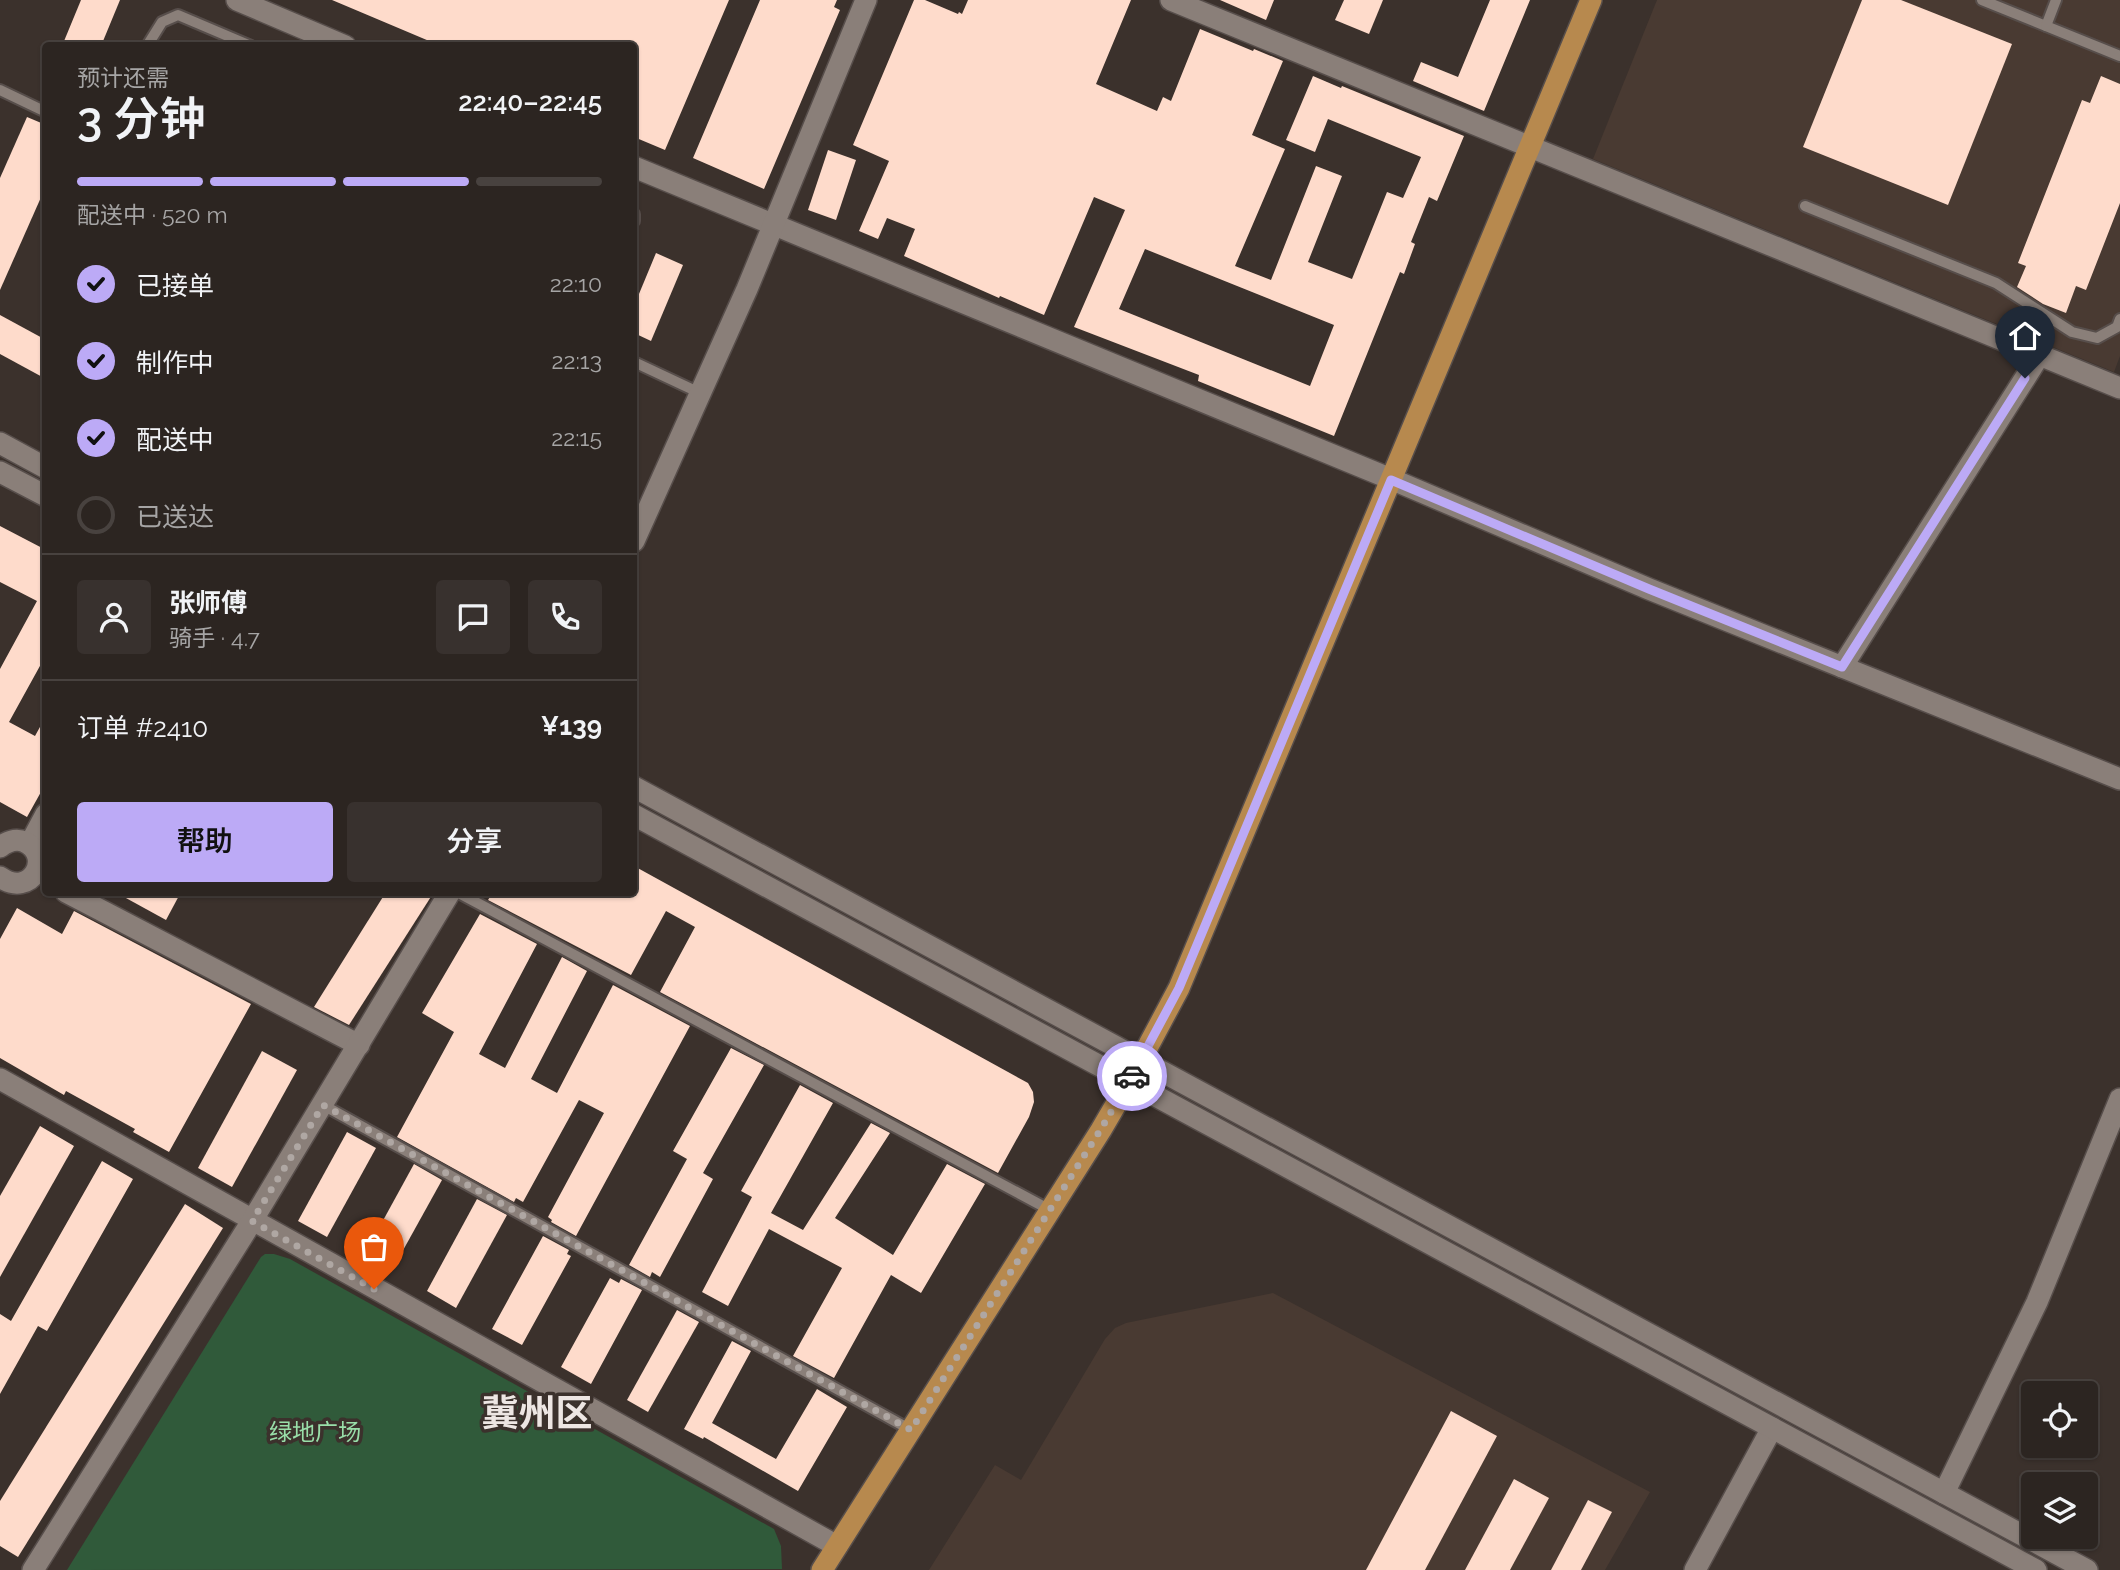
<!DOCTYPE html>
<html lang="zh">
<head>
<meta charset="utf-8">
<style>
  :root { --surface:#2c2521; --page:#38312e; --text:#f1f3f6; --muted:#a6a5a5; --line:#48423f; --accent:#bcaaf6 }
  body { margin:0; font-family:Raleway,"Noto Sans SC",sans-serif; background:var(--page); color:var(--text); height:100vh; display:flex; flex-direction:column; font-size:26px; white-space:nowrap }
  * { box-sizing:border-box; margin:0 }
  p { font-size:23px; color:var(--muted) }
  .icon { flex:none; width:38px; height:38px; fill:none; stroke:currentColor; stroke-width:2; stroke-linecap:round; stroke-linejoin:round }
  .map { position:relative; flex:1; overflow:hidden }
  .side { position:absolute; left:42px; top:42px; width:595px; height:854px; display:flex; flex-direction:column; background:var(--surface); border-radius:7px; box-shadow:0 2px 5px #0004,0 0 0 2px var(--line) }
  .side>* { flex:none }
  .buttons { position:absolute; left:2021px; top:1381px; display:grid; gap:14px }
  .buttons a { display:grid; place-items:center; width:77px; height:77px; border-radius:7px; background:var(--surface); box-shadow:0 2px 5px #0004,0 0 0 2px var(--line); font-size:35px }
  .pin { position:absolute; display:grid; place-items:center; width:60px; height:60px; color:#fff; margin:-72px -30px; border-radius:50% 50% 50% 0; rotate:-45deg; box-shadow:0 0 7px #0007 }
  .pin .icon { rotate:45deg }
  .courier { position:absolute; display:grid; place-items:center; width:70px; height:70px; margin:-35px; border:5px solid #bcaaf6; border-radius:50%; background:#fff; color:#222; box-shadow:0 2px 9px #0007 }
  .head em { font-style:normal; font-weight:600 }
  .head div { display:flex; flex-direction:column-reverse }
  .head { display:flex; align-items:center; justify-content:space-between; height:119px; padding:0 35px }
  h1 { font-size:46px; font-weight:600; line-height:52px }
  .bar { display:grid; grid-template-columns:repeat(4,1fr); gap:10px 7px; align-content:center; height:84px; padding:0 35px }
  .bar i { height:9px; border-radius:5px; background:var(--line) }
  .bar .selected { background:var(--accent) }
  .bar p { grid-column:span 4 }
  .line { display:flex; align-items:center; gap:18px; padding:0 35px; border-top:2px solid var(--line) }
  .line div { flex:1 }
  .round { display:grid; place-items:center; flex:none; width:74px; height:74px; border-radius:7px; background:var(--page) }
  ol { padding:0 35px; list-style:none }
  li { display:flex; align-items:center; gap:21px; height:77px }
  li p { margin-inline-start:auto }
  li .icon { padding:7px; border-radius:50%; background:var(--accent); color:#111; stroke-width:4 }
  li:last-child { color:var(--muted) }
  li i { width:38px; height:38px; border:4px solid var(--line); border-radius:50% }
  .action { display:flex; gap:14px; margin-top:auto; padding:14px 35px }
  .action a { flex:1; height:80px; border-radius:7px; background:var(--accent); color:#111; font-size:28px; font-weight:600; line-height:80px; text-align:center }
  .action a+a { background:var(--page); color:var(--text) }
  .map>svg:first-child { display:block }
</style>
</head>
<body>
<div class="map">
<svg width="2120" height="1570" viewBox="0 0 2120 1570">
  <rect width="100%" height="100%" fill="#3b312c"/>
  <g fill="#493a32">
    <path d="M1657 0H2120V356L2114 372 1593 159Z"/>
    <path d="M1273 1293 1650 1492 1605 1570H929L995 1465 1021 1480 1105 1339 1115 1328 1126 1323Z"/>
  </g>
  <path fill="#305a3a" d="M265 1254H274L290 1259 774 1529 781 1546 782 1569 67 1570 261 1257Z"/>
  <g fill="#fedbcb" fill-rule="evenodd">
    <path d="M81 0H120L101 46H62Z"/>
    <path d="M332 0H729L665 150 634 137V46H441Z"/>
    <path d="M760 0H837L834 7 840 10 764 189 693 158Z"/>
    <path d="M914 0H925L958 14 959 12 962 14 968 0H1131L1096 84 1157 111 1163 97 1171 101 1200 29 1253 51 1254 49 1283 61 1252 135 1285 149 1235 266 1271 280 1316 166 1342 176 1308 262 1352 279 1387 192 1403 198 1421 157 1328 119 1315 152 1286 140 1313 76 1341 88 1342 86 1464 136 1437 201 1429 197 1411 242 1415 244 1404 274 1400 272 1334 436 1198 381 1199 375 1074 327 1125 210 1094 197 1044 315 1000 296 999 298 904 256 915 229 887 218 878 239 859 231 889 161 853 145ZM1145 249 1334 325 1310 386 1119 309Z"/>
    <path d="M1220 0H1274L1266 20Z"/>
    <path d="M1344 0H1383L1369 34 1335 20Z"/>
    <path d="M1490 0H1530L1484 111 1413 81 1421 62 1458 77Z"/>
    <path d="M1862 0H1901L2012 44 1948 205 1803 147Z"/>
    <path d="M2101 76 2120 84V203L2086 290 2076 286 2066 313 2043 304 2017 287 2026 266 2018 263 2082 100 2090 103Z"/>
    <path d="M27 117 46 125V186L0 290V178Z"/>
    <path d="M828 150 856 160 836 220 808 210Z"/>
    <path d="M656 253 683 265 651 341 634 333V306Z"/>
    <path d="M0 315 46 340V379L0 354Z"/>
    <path d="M0 526 46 550V655L9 722 35 736 46 716V783L27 817 0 802V669L37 601 0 582Z"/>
    <path d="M634 866 1028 1083 1033 1092 1034 1102 1029 1117 998 1173 660 992 695 927 666 911 631 975 488 900 493 892H634Z"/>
    <path d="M115 892H181L166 920Z"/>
    <path d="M386 892H434L349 1025 314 1007Z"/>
    <path d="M17 908 62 934 74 911 251 1004 169 1152 133 1132 135 1129 66 1091 64 1095 0 1058V939Z"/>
    <path d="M480 914 537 944 479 1054 505 1068 562 957 587 971 531 1079 557 1093 613 985 690 1026 576 1236 551 1222 552 1220 548 1217 604 1113 579 1100 523 1202 516 1198 514 1202 397 1137 454 1032 422 1013Z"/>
    <path d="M731 1048 764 1065 703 1173 713 1179 660 1277 652 1272 650 1277 629 1265 687 1159 673 1151Z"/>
    <path d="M262 1051 297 1070 232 1187 198 1168Z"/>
    <path d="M800 1085 833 1103 771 1213 803 1230 871 1123 890 1133 835 1218 893 1255 947 1164 985 1184 921 1293 891 1275 834 1378 793 1356 842 1268 769 1229 728 1306 702 1292 752 1197 741 1191Z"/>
    <path d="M40 1126 74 1146 0 1277V1196Z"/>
    <path d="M347 1132 376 1148 327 1237 298 1221Z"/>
    <path d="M102 1161 133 1179 47 1331 38 1326 0 1394V1314L11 1321Z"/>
    <path d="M414 1164 442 1180 391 1272 363 1257Z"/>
    <path d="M477 1199 507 1215 456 1308 427 1291Z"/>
    <path d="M185 1204 223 1228 18 1557 0 1546V1501Z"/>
    <path d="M543 1236 569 1250 567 1254 571 1256 522 1345 492 1329Z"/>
    <path d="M610 1278 619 1283 621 1279 642 1290 591 1384 561 1367Z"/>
    <path d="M677 1310 699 1322 648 1412 627 1400Z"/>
    <path d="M732 1341 751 1351 712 1423 776 1459 817 1389 847 1407 798 1491 704 1437 703 1439 684 1429Z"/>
    <path d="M1451 1411 1497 1436 1425 1570H1366Z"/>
    <path d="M1514 1479 1549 1498 1510 1570H1465Z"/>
    <path d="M1588 1500 1612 1512 1581 1570H1551Z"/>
  </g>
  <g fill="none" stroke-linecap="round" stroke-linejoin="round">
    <g stroke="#574e4b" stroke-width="14">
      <g id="lane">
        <path d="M1982 0 2120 56"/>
        <path d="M2046 26 2056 0"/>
        <path d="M147 46 162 22 178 15 251 46"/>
        <path d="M0 90 46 112"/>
        <path d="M1805 206 1996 283 2072 332 2097 338 2117 327 2120 319"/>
        <path d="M634 214V221"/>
        <path d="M634 362 700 393"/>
        <path d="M457 892 1050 1210"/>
        <path d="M323 1105 911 1430"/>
      </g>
    </g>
    <g stroke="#574e4b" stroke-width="24">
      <g id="street">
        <path d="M237 0 345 46"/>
        <path d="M1171 0 2120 388"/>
        <path d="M634 167 1391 479 1649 589 2120 779"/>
        <path d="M1842 667 2039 356"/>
        <path d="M30 844 46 814"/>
        <path d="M0 847C8 841 16 838 25 842 54 856 31 899 0 877"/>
        <path d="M66 892 359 1045"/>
        <path d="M0 1079 837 1546"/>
        <path d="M1944 1493 2037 1302 2120 1099"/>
        <path d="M1695 1570 1772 1428"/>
      </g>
    </g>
    <g stroke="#574e4b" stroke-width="24">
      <g id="secondary">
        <path d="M0 443 46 468"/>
        <path d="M0 472 46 496"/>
        <path d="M634 541 747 289 866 0"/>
        <path d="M634 787 2087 1570"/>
        <path d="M634 815 2036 1570"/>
        <path d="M33 1570 252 1221 450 892"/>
      </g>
    </g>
    <g stroke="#574e4b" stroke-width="24">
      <path id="primary" d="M822 1570 1101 1130 1129 1082 1179 988 1591 0"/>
    </g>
    <use href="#lane" stroke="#8a7f79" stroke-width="10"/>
    <use href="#street" stroke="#8a7f79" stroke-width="21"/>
    <use href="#secondary" stroke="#8a7f79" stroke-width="21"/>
    <use href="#primary" stroke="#b7894e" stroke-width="21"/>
  </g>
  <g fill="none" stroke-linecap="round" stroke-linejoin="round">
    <path stroke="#afa7a3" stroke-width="7" stroke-dasharray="0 12.6" d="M374 1289 252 1221 323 1105 911 1430 1101 1129 1132 1076"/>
    <path stroke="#bcaaf6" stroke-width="9" d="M1132 1076 1179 988 1391 480 1649 589 1842 667 2025 378"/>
  </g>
  <g text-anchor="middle" stroke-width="7" stroke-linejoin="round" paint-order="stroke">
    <g font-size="23" fill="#99dfa9" stroke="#3b312c">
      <text x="315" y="1440">绿地广场</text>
    </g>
    <g font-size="37" font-weight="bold" fill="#ede6e3" stroke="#3b312c">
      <text x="537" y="1426">冀州区</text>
    </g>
  </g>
</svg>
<div class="buttons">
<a><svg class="icon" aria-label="locate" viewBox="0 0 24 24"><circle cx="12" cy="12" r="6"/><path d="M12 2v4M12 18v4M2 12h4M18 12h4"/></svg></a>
<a><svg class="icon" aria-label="layers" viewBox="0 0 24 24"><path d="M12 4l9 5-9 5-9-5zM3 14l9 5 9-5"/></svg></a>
</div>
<div class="pin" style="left:374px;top:1289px;background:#ea580c"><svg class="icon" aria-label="bag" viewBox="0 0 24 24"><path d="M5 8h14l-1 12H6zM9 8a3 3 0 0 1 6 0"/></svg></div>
<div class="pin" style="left:2025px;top:378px;background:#1f2937"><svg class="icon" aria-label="home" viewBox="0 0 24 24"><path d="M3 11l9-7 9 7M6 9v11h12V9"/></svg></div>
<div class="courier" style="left:1132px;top:1076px"><svg class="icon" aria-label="car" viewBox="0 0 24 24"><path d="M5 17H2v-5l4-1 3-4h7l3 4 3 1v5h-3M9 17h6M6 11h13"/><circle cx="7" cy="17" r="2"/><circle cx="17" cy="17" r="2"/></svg></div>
<section class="side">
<div class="head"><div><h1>3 分钟</h1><p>预计还需</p></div><em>22:40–22:45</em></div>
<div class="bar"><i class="selected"></i><i class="selected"></i><i class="selected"></i><i></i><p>配送中 · 520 m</p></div>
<ol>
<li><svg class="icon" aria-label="check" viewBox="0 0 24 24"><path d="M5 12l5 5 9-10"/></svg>已接单<p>22:10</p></li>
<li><svg class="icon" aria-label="check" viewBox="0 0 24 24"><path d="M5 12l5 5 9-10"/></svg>制作中<p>22:13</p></li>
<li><svg class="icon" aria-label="check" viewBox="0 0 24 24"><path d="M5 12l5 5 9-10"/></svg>配送中<p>22:15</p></li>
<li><i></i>已送达</li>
</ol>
<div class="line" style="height:126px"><a class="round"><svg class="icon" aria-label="person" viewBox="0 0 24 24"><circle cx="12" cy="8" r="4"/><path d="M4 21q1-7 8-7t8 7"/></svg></a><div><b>张师傅</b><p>骑手 · 4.7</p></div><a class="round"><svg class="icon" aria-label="chat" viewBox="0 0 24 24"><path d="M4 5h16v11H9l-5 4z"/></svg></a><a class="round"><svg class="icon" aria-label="phone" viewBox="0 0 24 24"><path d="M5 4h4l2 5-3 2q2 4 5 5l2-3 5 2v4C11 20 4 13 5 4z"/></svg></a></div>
<div class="line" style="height:91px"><div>订单 #2410</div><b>¥139</b></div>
<div class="action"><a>帮助</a><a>分享</a></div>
</section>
</div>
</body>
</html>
